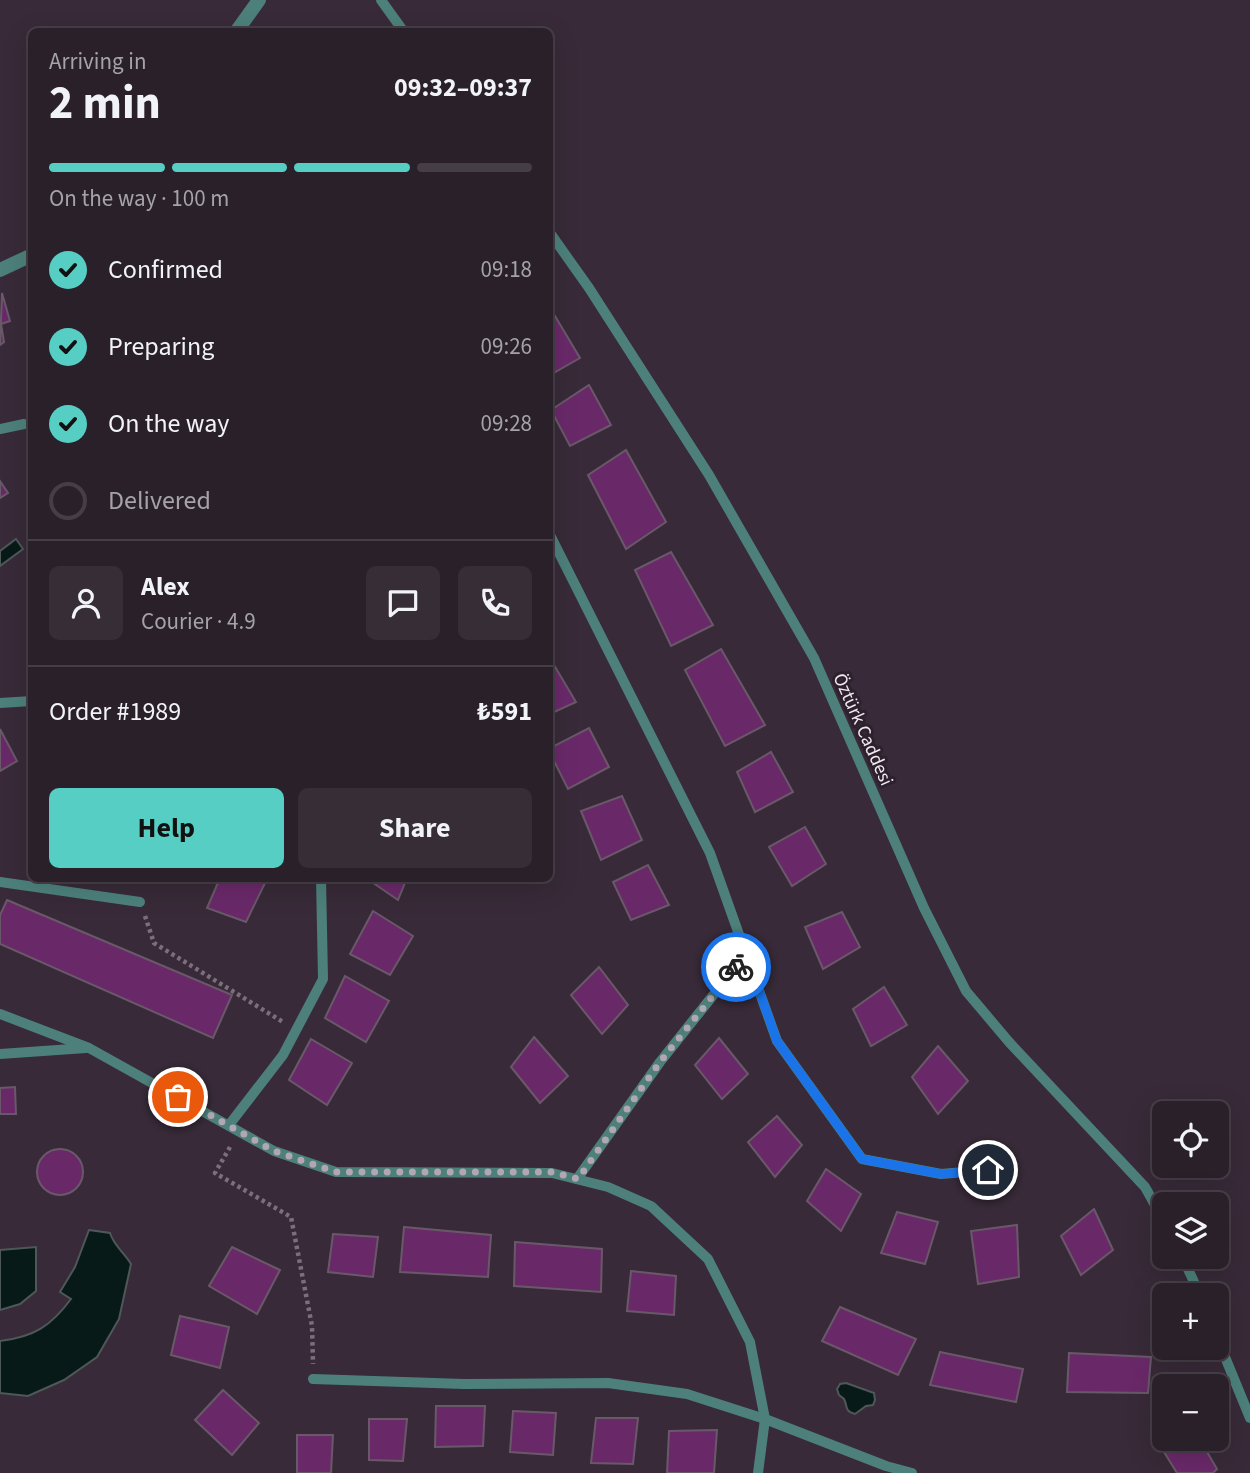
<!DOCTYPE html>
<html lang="en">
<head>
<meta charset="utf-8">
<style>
  :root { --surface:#2a202a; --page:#362d36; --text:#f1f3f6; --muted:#a5a3a8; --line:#463e47; --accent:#56cec3 }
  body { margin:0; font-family:"Source Sans 3",sans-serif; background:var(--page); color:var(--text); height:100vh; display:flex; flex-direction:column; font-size:26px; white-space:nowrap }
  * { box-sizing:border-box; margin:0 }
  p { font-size:23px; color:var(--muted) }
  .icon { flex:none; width:38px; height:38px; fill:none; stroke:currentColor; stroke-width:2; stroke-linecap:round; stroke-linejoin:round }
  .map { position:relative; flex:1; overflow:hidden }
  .side { position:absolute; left:28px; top:28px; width:525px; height:854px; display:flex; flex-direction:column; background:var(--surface); border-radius:10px; box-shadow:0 7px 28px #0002,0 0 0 2px var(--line) }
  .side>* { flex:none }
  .controls { position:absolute; left:1152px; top:1101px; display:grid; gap:14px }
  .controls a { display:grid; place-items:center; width:77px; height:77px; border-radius:10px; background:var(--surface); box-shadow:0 7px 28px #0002,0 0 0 2px var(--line); font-size:35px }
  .pin { position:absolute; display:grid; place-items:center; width:60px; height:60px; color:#fff; margin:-30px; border:4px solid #fff; border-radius:50%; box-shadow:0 2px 7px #0007 }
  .courier { position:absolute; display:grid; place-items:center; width:70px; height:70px; margin:-35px; border:5px solid #1a73e8; border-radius:50%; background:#fff; color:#222; box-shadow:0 2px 9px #0007 }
  .overview em { font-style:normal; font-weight:700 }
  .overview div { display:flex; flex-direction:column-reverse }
  .overview { display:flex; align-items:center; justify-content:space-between; height:119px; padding:0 21px }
  h1 { font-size:46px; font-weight:700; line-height:52px }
  .bar { display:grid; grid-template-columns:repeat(4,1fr); gap:10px 7px; align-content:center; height:84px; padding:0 21px }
  .bar i { height:9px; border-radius:5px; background:var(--line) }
  .bar .active { background:var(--accent) }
  .bar p { grid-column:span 4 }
  .line { display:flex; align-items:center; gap:18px; padding:0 21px; border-top:2px solid var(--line) }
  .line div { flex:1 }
  .round { display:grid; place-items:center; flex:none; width:74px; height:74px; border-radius:10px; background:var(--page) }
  ol { padding:0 21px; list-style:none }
  li { display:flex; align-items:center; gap:21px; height:77px }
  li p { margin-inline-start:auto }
  li .icon { padding:7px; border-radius:50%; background:var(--accent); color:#111; stroke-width:4 }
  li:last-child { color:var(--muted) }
  li i { width:38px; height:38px; border:4px solid var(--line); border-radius:50% }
  .button { display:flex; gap:14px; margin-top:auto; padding:14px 21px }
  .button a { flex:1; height:80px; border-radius:10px; background:var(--accent); color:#111; font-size:28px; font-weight:700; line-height:80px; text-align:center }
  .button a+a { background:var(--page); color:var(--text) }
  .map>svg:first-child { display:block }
</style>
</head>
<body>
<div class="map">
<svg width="1250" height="1473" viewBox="0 0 1250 1473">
  <rect width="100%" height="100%" fill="#382a38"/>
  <g fill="#071a18" stroke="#4e5859" stroke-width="2">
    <path d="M16 539 23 549 0 566V551Z"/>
    <path d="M89 1230 110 1233C114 1246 124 1252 131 1264L119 1319 97 1357 64 1380 28 1396 0 1393V1341C34 1337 51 1326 71 1299L60 1292 75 1267Z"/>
    <path d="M36 1247V1291L20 1304 0 1310V1250Z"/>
    <path d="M846 1383 874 1393 875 1400 873 1405 866 1406 855 1414C844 1411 848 1407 844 1399L839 1395 837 1389 840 1384Z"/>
  </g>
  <g fill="#692969" stroke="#695968" stroke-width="2">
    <path d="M2 293 10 321 1 324 4 342 0 345Z"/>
    <path d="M555 316 580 358 550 375V320Z"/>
    <path d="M589 385 611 425 570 446 551 410Z"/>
    <path d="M626 450 666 522 626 549 588 475Z"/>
    <path d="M0 481 8 493 0 498Z"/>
    <path d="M671 552 713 625 671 646 635 570Z"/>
    <path d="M721 649 765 725 725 746 685 670Z"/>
    <path d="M554 665 576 702 550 714V667Z"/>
    <path d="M589 728 609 767 568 789 550 753V748Z"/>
    <path d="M0 729 17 761 0 771Z"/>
    <path d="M771 752 793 792 755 812 737 772Z"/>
    <path d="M622 796 642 840 601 860 581 811Z"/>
    <path d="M805 827 826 864 792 886 769 847Z"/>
    <path d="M648 865 669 905 631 920 613 882Z"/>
    <path d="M220 878H250L265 883 246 922 207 908Z"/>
    <path d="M366 878H407L398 900Z"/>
    <path d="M7 900 232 995 213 1038 0 944V915Z"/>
    <path d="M373 911 413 936 390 975 350 954Z"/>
    <path d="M842 912 860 947 823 969 805 927Z"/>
    <path d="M599 967 628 1005 602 1034 571 995Z"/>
    <path d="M345 976 389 1001 366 1042 325 1018Z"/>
    <path d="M884 987 907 1025 871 1046 853 1009Z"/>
    <path d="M534 1037 568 1076 540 1103 511 1067Z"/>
    <path d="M719 1038 748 1074 722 1099 695 1065Z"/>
    <path d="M311 1039 352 1063 327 1105 289 1080Z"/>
    <path d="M938 1046 968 1081 938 1114 912 1077Z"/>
    <path d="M15 1087 16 1114H0V1088Z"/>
    <path d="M777 1116 802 1145 775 1177 748 1142Z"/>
    <circle cx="60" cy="1172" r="23"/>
    <path d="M826 1169 861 1194 841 1231 807 1201Z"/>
    <path d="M1094 1209 1113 1250 1081 1275 1061 1236Z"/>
    <path d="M897 1212 938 1222 925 1264 881 1253Z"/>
    <path d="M1017 1225 1019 1277 978 1284 971 1231Z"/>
    <path d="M404 1227 491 1235 488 1277 400 1272Z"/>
    <path d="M333 1234 378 1237 373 1277 328 1272Z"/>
    <path d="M515 1242 602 1249 601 1292 514 1286Z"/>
    <path d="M232 1247 280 1270 257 1314 209 1286Z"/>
    <path d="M631 1271 676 1276 674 1315 627 1311Z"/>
    <path d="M840 1307 916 1339 898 1375 822 1341Z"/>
    <path d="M180 1316 229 1327 220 1368 171 1355Z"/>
    <path d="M940 1352 1023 1369 1016 1402 930 1385Z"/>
    <path d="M1069 1353 1151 1357 1148 1393 1067 1392Z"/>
    <path d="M223 1390 259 1423 232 1455 195 1420Z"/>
    <path d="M436 1406H485L483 1446 435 1447Z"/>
    <path d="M513 1411 556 1413 553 1455 510 1452Z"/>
    <path d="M596 1418H638L633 1464 591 1463Z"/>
    <path d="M369 1419H407L403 1461 369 1460Z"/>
    <path d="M717 1430 714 1473H667L669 1431Z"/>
    <path d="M297 1435H333L331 1473H297Z"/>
    <path d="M1184 1438H1199L1217 1469 1213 1473H1177L1164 1452Z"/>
  </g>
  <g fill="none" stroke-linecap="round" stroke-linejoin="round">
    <g stroke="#7b6f7b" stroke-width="4.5" stroke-dasharray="3.5 3.5" stroke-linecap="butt">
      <path d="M145 916 154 943 283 1022"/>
      <path d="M230 1147 215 1173 291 1217 312 1326 313 1364"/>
    </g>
    <g stroke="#4d807b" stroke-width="10">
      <path d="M381 0 404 32"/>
      <path d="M550 233 589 288 709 475 814 658 924 908 966 991 1009 1042 1145 1187 1164 1221"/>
      <path d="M0 429 24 424"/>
      <path d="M550 535 710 853 777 1041 862 1159 941 1174 1011 1168"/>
      <path d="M0 703 32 701"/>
      <path d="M0 882 140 902"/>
      <path d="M0 1014 89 1048 274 1151 336 1172 552 1173 608 1187 651 1206 708 1259 750 1342 765 1419 758 1473"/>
      <path d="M0 1054 86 1048"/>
      <path d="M229 1125 283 1055 323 979 321 878"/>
      <path d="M577 1179 660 1062 746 954"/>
      <path d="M1182 1256 1200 1295"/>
      <path d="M1216 1335 1250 1418"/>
      <path d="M313 1379 464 1384 608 1383 687 1394 765 1419 886 1466 912 1473"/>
    </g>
    <g stroke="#4d807b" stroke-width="14">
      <path d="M236 32 259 0"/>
      <path d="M0 270 32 255"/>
    </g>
  </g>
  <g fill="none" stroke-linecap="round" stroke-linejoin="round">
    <path stroke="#b1a6b1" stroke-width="7" stroke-dasharray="0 12.6" d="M178 1097 274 1151 336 1172H552L578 1179 660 1062 736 967"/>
    <path stroke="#1a73e8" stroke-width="9" d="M736 967 746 954 777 1041 862 1159 941 1174 988 1170"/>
  </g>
  <g text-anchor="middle" stroke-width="6" stroke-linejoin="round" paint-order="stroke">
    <g font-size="19" fill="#f2e9f2" stroke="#2e212e">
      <text transform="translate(864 729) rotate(66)" y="7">Öztürk Caddesi</text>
    </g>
  </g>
</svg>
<div class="controls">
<a><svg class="icon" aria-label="locate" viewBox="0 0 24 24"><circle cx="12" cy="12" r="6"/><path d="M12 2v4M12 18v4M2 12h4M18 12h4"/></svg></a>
<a><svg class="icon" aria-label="layers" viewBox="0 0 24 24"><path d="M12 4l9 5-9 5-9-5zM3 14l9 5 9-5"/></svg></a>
<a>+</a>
<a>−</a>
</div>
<div class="pin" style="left:178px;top:1097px;background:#ea580c"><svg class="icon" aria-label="bag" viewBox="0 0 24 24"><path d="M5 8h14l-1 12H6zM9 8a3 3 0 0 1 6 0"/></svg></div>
<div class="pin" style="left:988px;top:1170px;background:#1f2937"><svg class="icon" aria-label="home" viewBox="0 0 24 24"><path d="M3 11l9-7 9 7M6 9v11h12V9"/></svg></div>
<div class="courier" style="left:736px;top:967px"><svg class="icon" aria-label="bike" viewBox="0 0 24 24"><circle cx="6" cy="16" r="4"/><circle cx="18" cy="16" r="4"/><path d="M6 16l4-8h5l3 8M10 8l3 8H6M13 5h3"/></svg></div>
<section class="side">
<div class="overview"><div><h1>2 min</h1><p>Arriving in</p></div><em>09:32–09:37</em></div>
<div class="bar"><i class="active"></i><i class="active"></i><i class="active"></i><i></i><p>On the way · 100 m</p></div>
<ol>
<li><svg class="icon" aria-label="check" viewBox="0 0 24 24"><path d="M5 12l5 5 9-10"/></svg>Confirmed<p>09:18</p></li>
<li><svg class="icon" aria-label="check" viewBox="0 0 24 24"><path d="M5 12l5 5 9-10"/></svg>Preparing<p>09:26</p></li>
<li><svg class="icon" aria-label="check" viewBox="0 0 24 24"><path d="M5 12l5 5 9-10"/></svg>On the way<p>09:28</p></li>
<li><i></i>Delivered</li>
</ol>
<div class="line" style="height:126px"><a class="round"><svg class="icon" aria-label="person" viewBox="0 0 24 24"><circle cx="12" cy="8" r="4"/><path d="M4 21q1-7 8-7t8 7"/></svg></a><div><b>Alex</b><p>Courier · 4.9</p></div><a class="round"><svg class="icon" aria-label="chat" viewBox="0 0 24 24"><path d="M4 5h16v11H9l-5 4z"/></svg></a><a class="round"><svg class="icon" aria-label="phone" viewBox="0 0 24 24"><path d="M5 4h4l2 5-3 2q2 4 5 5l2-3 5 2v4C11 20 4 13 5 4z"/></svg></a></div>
<div class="line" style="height:91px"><div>Order #1989</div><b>₺591</b></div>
<div class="button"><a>Help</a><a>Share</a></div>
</section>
</div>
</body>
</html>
